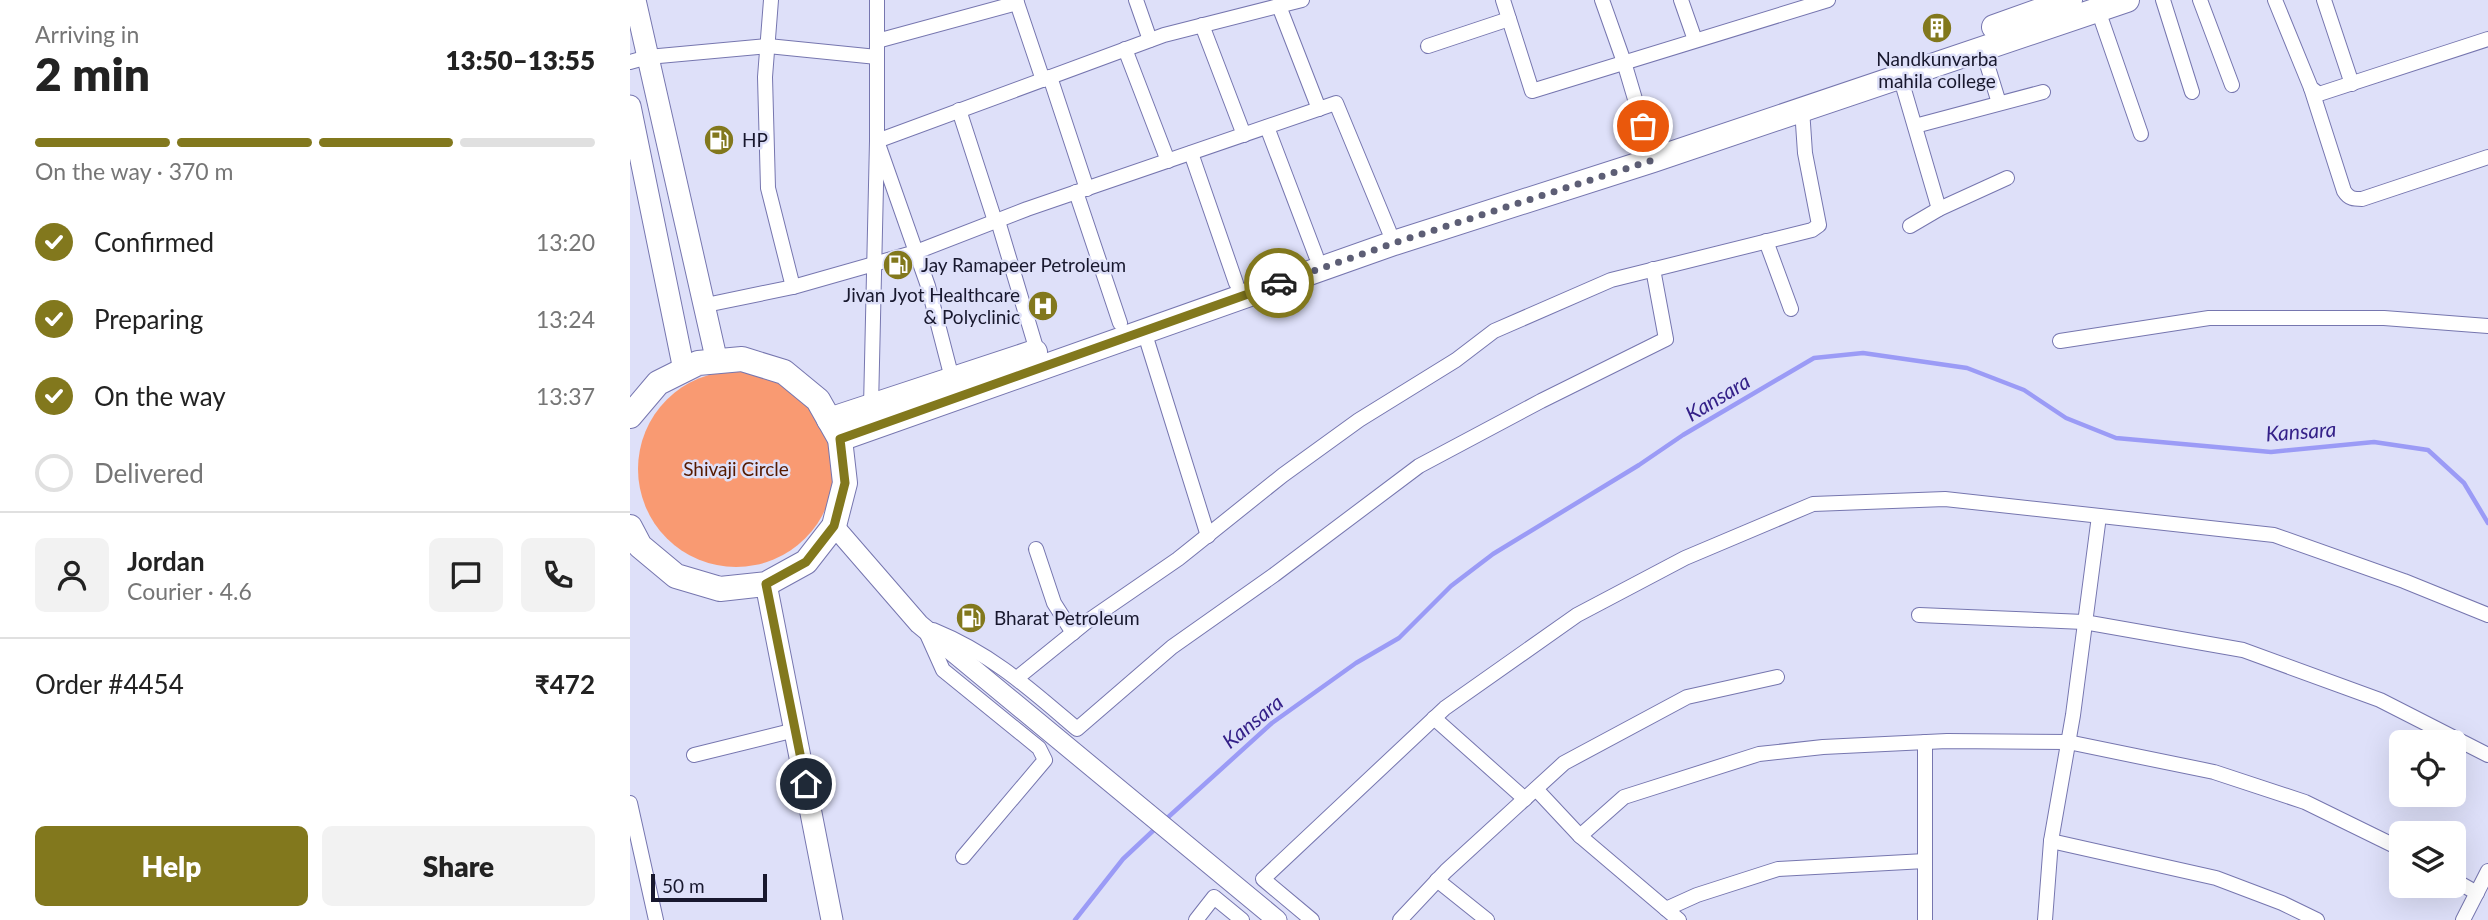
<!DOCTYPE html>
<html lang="en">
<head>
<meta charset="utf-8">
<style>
  :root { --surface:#fff; --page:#f2f2f2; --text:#222; --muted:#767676; --line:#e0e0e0; --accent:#82781d }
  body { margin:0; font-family:Lato,sans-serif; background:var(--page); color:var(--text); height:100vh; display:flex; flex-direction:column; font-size:26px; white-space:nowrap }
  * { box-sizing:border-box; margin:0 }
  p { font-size:23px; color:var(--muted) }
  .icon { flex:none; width:38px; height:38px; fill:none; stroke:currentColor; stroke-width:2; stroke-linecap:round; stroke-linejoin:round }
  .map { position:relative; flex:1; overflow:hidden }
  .drawer { display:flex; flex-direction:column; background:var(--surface); width:630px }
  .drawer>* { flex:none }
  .fabs { position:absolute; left:1759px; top:730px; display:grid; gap:14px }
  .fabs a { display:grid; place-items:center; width:77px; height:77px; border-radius:10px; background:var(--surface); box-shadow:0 7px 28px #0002; font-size:35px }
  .scale { position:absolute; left:21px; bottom:18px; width:116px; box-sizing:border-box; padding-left:7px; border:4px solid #18182e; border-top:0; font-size:19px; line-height:24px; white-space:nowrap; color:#18182e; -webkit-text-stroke:5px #dee0f9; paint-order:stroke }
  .pin { position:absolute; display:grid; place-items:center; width:60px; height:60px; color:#fff; margin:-30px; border:4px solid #fff; border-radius:50%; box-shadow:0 2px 7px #0007 }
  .courier { position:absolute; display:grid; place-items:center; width:70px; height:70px; margin:-35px; border:5px solid #82781d; border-radius:50%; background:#fff; color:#222; box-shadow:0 2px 9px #0007 }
  .overview em { font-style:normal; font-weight:800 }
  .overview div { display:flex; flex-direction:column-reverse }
  .overview { display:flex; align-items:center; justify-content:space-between; height:119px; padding:0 35px }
  h1 { font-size:46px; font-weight:800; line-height:52px }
  .bar { display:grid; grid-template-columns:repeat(4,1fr); gap:10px 7px; align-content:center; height:84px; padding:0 35px }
  .bar i { height:9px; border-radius:5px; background:var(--line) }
  .bar .on { background:var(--accent) }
  .bar p { grid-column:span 4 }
  .line { display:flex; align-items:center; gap:18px; padding:0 35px; border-top:2px solid var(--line) }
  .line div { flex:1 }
  .round { display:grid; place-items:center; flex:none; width:74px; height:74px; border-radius:10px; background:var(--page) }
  ol { padding:0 35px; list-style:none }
  li { display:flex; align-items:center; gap:21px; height:77px }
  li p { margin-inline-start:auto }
  li .icon { padding:7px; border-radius:50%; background:var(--accent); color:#fff; stroke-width:4 }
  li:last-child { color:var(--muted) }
  li i { width:38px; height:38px; border:4px solid var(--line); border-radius:50% }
  .primary-button { display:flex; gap:14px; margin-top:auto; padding:14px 35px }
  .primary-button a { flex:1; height:80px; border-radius:10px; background:var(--accent); color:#fff; font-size:28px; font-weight:800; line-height:80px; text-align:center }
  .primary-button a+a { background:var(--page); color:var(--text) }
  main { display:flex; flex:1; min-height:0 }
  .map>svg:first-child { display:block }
</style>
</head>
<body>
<main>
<section class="drawer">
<div class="overview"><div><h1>2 min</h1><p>Arriving in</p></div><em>13:50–13:55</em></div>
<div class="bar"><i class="on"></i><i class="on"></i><i class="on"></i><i></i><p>On the way · 370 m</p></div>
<ol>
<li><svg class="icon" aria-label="check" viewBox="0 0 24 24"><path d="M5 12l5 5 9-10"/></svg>Confirmed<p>13:20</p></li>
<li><svg class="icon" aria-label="check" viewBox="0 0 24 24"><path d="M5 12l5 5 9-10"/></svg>Preparing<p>13:24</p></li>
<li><svg class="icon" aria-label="check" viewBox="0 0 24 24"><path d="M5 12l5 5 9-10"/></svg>On the way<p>13:37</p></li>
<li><i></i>Delivered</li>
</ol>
<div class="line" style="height:126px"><a class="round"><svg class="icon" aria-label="person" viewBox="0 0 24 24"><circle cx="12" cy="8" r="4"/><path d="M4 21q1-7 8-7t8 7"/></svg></a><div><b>Jordan</b><p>Courier · 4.6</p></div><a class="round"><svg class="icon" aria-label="chat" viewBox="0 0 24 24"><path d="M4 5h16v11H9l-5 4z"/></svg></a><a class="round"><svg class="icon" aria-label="phone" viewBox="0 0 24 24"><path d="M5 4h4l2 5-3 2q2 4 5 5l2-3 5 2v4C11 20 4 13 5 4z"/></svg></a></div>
<div class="line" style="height:91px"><div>Order #4454</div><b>₹472</b></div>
<div class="primary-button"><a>Help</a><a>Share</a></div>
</section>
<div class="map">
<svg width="1858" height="920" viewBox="0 0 1858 920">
  <rect width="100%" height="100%" fill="#dee0f9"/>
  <circle fill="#f99a72" cx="106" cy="469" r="98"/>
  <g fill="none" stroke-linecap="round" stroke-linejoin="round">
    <g stroke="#9b9bf6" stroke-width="4.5">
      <path d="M535 820 642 723 726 663 769 638 821 586 863 554 1009 465 1053 435 1184 358 1233 353 1337 368 1394 390 1436 418 1486 438 1641 452 1744 442 1798 450 1834 483 1858 523"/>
      <path d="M445 920 493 859 526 828"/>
    </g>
    <g stroke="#7676af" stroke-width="16">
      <g id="street">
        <path d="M141 0 135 77 138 188 163 287 286 252 397 209 706 103 759 231"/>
        <path d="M247 0V141L298 286 324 386"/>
        <path d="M386 0 413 80"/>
        <path d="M506 0 520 40"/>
        <path d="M873 0 902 91 1198 0"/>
        <path d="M972 0 994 62 1023 160"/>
        <path d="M1051 0 1065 40"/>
        <path d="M1533 0 1562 92"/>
        <path d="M1570 0 1602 85"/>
        <path d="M1645 0 1681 88 1689 94 1858 39"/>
        <path d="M1694 0 1722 84"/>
        <path d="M649 6 689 109"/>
        <path d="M1468 10 1511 134"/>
        <path d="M572 25 614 135"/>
        <path d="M247 41 387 3"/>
        <path d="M798 46 879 19"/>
        <path d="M1352 48 1369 103"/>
        <path d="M495 49 538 161"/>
        <path d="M0 62 18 57 138 46 247 57"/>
        <path d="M1270 76 1309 209"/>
        <path d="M420 77 457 189"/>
        <path d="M1681 88 1714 191C1719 199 1724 199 1732 199L1858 157"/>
        <path d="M329 110 365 221"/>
        <path d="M1285 126 1413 92"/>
        <path d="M637 127 686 256"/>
        <path d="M561 153 606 283"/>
        <path d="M446 192 490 323"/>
        <path d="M368 221 407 351"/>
        <path d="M1280 226 1309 209 1377 178"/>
        <path d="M1136 241 1161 309"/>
        <path d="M76 305 163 287"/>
        <path d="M514 331 578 536"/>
        <path d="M1430 341 1579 318H1754L1858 326"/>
        <path d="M241 407 247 141 534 35 672 0"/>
        <path d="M406 549 424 603 443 633"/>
        <path d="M1289 615 1454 622 1613 650 1750 700 1858 755"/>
        <path d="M303 630C362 654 400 689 447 729L542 647 644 575 789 466 911 401 1036 339 1023 269"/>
        <path d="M296 632 313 670 409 748 415 760 333 857"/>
        <path d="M387 678 455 623 548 559 653 475 729 420 826 360 864 331 981 280 1182 230 1189 225 1175 153 1172 109"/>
        <path d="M804 718 895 799"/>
        <path d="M1295 742V920"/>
        <path d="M64 755 165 730"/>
        <path d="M906 789 950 836 1049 920"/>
        <path d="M0 803 26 920"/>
        <path d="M950 836 994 797 1129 754 1193 747 1317 741 1438 742 1584 772 1675 802 1771 849"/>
        <path d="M1421 841 1586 878 1652 903 1687 920"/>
        <path d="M807 880 857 920"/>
        <path d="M1824 880 1847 893"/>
        <path d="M1036 909 1067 895 1148 869 1295 861"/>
        <path d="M566 920 584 897 612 920"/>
        <path d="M682 920 633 879 815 708 947 615 1055 558 1183 504 1315 499 1644 535 1774 581 1858 615"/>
        <path d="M770 920 816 871 934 763 1057 697 1147 677"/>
        <path d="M1415 920 1421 841 1443 715 1469 516"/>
        <path d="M1833 920 1858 871"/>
      </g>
    </g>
    <g stroke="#7676af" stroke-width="21">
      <path id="secondary" d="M204 526 289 624 647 920"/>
    </g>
    <g stroke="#7676af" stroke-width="23">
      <g id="primary">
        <path d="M5 0 87 362"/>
        <path d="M0 106 54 370"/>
        <path d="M136 584 202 920"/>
      </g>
    </g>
    <g stroke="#7676af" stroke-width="26">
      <g id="highway">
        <path d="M1364 27 1440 0"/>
        <path d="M0 416 28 383 68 363 112 359 154 372 188 400 210 439 215 483 204 526 176 562 136 584 90 589 46 576 10 546 0 527"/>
        <path d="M199 420 405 352"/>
        <path d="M210 439 764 243 1023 160 1497 0"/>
      </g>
    </g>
    <use href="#street" stroke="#fff" stroke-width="14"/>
    <use href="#secondary" stroke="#fff" stroke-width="19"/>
    <use href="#primary" stroke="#fff" stroke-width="21"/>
    <use href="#highway" stroke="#fff" stroke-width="24"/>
  </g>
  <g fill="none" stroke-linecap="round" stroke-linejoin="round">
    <path stroke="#5d5e75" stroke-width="7" stroke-dasharray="0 12.6" d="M649 283 764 243 1023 160 1013 126"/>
    <path stroke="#82781d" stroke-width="9" d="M176 784 136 584 176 562 204 526 215 483 210 439 649 283"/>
  </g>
  <defs>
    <g id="building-disc" transform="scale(1.575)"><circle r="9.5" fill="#82781d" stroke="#dee0f9"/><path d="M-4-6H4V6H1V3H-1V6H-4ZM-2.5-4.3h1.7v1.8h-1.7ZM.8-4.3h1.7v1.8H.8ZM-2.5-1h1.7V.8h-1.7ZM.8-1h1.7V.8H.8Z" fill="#fff"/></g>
    <g id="fuel-disc" transform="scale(1.575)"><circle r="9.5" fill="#82781d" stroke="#dee0f9"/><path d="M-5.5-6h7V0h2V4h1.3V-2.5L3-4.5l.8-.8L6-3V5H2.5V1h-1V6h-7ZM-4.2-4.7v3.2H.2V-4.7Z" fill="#fff"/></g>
    <g id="hospital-disc" transform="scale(1.575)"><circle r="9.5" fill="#82781d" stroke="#dee0f9"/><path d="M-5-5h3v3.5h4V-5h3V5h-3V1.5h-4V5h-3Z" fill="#fff"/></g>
  </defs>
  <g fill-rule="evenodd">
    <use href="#building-disc" x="1307" y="28"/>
    <use href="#fuel-disc" x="89" y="140"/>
    <use href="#fuel-disc" x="268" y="265"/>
    <use href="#hospital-disc" x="413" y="306"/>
    <use href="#fuel-disc" x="341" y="618"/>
  </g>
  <g text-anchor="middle" stroke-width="5" stroke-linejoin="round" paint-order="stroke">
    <g font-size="19" fill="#18182e" stroke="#dee0f9" text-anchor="start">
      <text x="1307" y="66" text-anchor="middle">Nandkunvarba<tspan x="1307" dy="22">mahila college</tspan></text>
      <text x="112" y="147">HP</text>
      <text x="291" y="272">Jay Ramapeer Petroleum</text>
      <text x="390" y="302" text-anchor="end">Jivan Jyot Healthcare<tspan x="390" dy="22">&amp; Polyclinic</tspan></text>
      <text x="364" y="625">Bharat Petroleum</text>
    </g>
    <g font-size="19" fill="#561a00" stroke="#dee0f9">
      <text x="106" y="476">Shivaji Circle</text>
    </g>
    <g font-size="21" font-style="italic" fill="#342088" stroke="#dee0f9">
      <text transform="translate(1088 398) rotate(-31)" y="7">Kansara</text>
      <text transform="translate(1671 432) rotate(-4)" y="7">Kansara</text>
      <text transform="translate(623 722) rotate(-39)" y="7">Kansara</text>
    </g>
  </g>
</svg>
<div class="fabs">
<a><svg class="icon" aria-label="locate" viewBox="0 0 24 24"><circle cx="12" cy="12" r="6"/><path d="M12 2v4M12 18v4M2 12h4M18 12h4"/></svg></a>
<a><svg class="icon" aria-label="layers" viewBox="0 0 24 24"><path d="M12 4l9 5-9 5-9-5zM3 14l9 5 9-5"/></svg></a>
</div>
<div class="scale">50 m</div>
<div class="pin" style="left:1013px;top:126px;background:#ea580c"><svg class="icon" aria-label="bag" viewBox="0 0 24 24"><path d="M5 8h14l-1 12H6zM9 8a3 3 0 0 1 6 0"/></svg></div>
<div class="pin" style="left:176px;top:784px;background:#1f2937"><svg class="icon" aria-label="home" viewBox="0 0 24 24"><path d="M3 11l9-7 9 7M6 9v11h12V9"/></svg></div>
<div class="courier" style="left:649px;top:283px"><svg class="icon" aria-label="car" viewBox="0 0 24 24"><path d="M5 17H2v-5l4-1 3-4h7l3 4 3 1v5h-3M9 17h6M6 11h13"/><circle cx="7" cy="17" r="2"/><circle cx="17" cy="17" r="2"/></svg></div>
</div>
</main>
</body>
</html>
